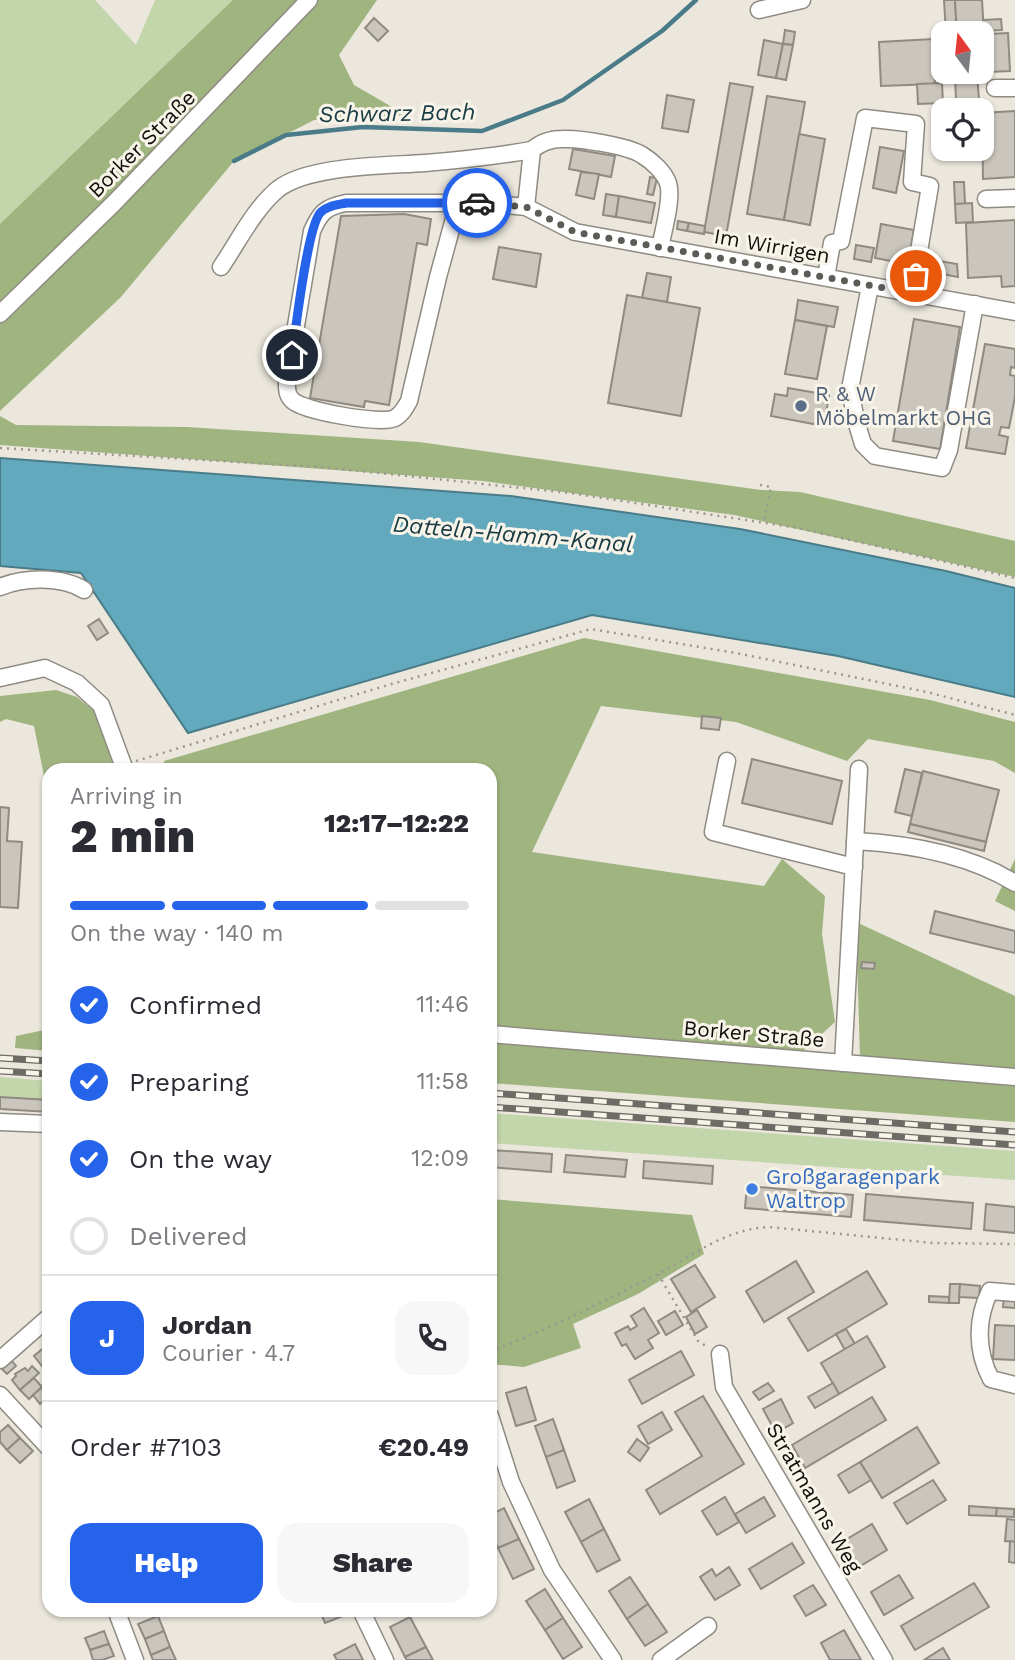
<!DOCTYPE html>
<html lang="en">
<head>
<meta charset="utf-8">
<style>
  :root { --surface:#fff; --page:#f7f7f7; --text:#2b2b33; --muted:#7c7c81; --line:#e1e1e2; --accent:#2563eb }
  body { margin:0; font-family:"Work Sans",sans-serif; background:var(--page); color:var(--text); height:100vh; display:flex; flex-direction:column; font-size:26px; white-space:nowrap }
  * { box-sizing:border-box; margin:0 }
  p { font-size:23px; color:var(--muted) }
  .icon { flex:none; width:38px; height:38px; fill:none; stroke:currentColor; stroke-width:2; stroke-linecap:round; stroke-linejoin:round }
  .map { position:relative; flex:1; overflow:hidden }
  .side { position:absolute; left:42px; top:763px; width:455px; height:854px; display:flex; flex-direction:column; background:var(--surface); border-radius:21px; box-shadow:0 2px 5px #0004 }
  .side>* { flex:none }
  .needle { width:46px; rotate:345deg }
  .controls { position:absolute; left:931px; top:21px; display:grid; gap:14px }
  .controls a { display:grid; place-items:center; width:63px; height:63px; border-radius:14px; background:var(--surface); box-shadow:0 2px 5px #0004; font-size:35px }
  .pin { position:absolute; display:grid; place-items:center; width:60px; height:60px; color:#fff; margin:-30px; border:4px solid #fff; border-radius:50%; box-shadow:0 2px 7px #0007 }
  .courier { position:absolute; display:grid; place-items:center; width:70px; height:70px; margin:-35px; border:5px solid #2563eb; border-radius:50%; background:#fff; color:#222; box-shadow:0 2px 9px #0007 }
  .summary em { font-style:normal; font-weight:800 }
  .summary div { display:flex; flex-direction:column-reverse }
  .summary { display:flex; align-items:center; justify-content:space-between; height:119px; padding:0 28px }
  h1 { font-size:46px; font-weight:800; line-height:52px }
  .bar { display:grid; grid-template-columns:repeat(4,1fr); gap:10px 7px; align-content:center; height:84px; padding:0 28px }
  .bar i { height:9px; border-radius:5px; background:var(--line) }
  .bar .active { background:var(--accent) }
  .bar p { grid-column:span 4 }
  .line { display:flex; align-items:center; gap:18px; padding:0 28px; border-top:2px solid var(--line) }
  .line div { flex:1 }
  .round { display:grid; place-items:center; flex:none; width:74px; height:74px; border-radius:21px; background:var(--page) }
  ol { padding:0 28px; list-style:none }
  li { display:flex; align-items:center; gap:21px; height:77px }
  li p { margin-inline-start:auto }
  li .icon { padding:7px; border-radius:50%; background:var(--accent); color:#fff; stroke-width:4 }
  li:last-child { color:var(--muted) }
  li i { width:38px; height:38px; border:4px solid var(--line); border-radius:50% }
  .button { display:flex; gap:14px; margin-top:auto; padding:14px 28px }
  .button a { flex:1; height:80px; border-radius:21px; background:var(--accent); color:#fff; font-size:28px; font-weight:800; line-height:80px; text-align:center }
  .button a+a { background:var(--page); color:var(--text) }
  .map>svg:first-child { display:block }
</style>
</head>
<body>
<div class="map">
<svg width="1015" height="1660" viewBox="0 0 1015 1660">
  <rect width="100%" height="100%" fill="#ebe7dd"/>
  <g fill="#c3d5ab">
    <path d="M0 0H95L136 45 155 0H264L0 255Z"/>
    <path d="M0 1077 49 1081V1100L0 1097Z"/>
    <path d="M490 1113 1015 1151V1180L490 1143Z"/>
  </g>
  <g fill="#9fb47f">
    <path d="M233 0H377L339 55 354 85 406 115 314 120 234 161 121 297 0 411V224Z"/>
    <path d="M0 416 16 425 187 427 419 442 761 490 800 492 1015 541V577L734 515 483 481 0 445Z"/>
    <path d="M584 638 930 700 1015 722V773L994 761 868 739 847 761 736 722 601 706 532 852 764 886 782 859 825 896 822 934 835 1022 802 1052 490 1027V770H164V761Z"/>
    <path d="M56 690 77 697 95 712 118 770H49V801L34 726 6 719 0 722V696Z"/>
    <path d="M1015 859V911L995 901Z"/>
    <path d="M856 922 1015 996V1070L860 1058Z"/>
    <path d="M49 1029V1051L15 1048 16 1036Z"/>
    <path d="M490 1040 1015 1086V1122L490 1083Z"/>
    <path d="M490 1199 692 1215 704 1254 638 1294 573 1324 581 1348 524 1367 490 1364Z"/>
  </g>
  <path fill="#62a9bd" stroke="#4a7b88" stroke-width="2" d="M0 458 511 496 740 529 946 571 1015 588V697L838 656 592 615 188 733 81 573 0 566Z"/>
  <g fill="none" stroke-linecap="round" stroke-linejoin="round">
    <path stroke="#4a7b88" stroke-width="4.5" d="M234 161 286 135 363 127 482 131 563 100 662 31 696 0"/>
  </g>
  <g fill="#cac6bd" stroke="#8f8b82" stroke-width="2">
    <path d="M944 0H955L957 33H946Z"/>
    <path d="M955 0H982L984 34 957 33Z"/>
    <path d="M374 18 388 31 378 41 365 28Z"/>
    <path d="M1001 19 1002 30 984 31 983 20Z"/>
    <path d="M785 30 795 32 793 45 783 44Z"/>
    <path d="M1008 33 1010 71 989 72 987 34Z"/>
    <path d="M987 34 989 72 955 74V72H982V35Z"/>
    <path d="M933 39 935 84 881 86 879 42Z"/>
    <path d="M764 40 783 44 776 78 758 75Z"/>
    <path d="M783 44 793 45 786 80 776 78Z"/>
    <path d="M977 73 979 100 956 101 955 74Z"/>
    <path d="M730 83 753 87 726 236 704 232Z"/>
    <path d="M942 83 943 103 918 104 917 84Z"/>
    <path d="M667 95 694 100 688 132 662 128Z"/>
    <path d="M767 96 805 102 784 220 747 214Z"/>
    <path d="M1015 111V177L983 179 982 113Z"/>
    <path d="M799 134 825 139 810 225 784 220Z"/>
    <path d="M880 147 904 151 896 193 873 188Z"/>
    <path d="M573 149 615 156 611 177 569 169Z"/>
    <path d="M581 172 599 174 594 199 576 195Z"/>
    <path d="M650 177 657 178 653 195 647 194Z"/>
    <path d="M954 182H964L965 204H955Z"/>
    <path d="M606 194 619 196 616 217 603 215Z"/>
    <path d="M619 196 655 203 651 223 616 217Z"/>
    <path d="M972 203 973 222 956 223 955 204Z"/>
    <path d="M404 214 431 219 427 245 417 243 389 405 365 401 364 407 310 398 341 216Z"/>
    <path d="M1015 220V286L1002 287 1001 276 968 278 966 223Z"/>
    <path d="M678 221 689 223 687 231 677 229Z"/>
    <path d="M689 223 705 226 704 234 687 231Z"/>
    <path d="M881 224 914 230 907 268 895 266 896 262 875 258Z"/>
    <path d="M856 245 874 248 871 262 854 259Z"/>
    <path d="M499 247 541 254 536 287 493 279Z"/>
    <path d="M939 261 957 264 958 277 937 273Z"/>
    <path d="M647 273 671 277 667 302 642 298Z"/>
    <path d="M627 295 700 308 681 416 608 403Z"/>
    <path d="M798 300 838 307 834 327 795 320Z"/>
    <path d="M914 319 960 327 940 449 893 441Z"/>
    <path d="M795 320 827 326 817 379 785 374Z"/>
    <path d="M985 344 1015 349V368L1011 367 1010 375 1015 376V397L1009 428 1001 427 999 435 1008 437 1005 454 966 448Z"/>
    <path d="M788 388 829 395 824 426 771 416 775 394 787 396Z"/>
    <path d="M99 619 108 633 97 640 88 626Z"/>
    <path d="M702 716 721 718 719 730 701 728Z"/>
    <path d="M752 759 842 781 832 824 742 803Z"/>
    <path d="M905 769 922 773 912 816 895 812Z"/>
    <path d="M923 771 999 790 986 842 910 824Z"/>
    <path d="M0 807 9 808 7 841 22 842 18 908 0 907Z"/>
    <path d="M910 824 986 842 984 851 908 832Z"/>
    <path d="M935 911 1015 931V953L930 933Z"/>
    <path d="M862 962 875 963 874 969 861 968Z"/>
    <path d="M0 1097 49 1100V1112L0 1109Z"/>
    <path d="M491 1150 552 1154 551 1172 490 1167Z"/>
    <path d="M566 1155 627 1160 625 1177 564 1172Z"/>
    <path d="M644 1161 713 1166 712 1184 643 1178Z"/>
    <path d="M747 1186 853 1195 851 1217 745 1208Z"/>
    <path d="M866 1194 973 1203 971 1229 864 1220Z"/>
    <path d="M986 1204 1015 1207V1233L984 1230Z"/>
    <path d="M796 1261 814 1292 764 1322 746 1291Z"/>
    <path d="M695 1265 715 1297 691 1312 671 1279Z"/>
    <path d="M867 1271 887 1304 808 1351 788 1318Z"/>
    <path d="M950 1284H960L959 1303H949Z"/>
    <path d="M960 1284 980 1286 979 1298 959 1297Z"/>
    <path d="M929 1296 949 1297V1303L929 1302Z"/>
    <path d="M1004 1298 1015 1299V1308L1003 1307Z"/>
    <path d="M644 1308 659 1333 648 1340 653 1348 635 1359 626 1344 622 1346 615 1333 628 1326 630 1330 637 1326 631 1316Z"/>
    <path d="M697 1310 707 1327 695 1334 686 1317Z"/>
    <path d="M675 1311 683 1325 666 1335 658 1321Z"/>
    <path d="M995 1325 1015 1326V1360L993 1359Z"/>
    <path d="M846 1329 855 1344 845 1350 836 1334Z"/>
    <path d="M867 1336 885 1367 839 1394 821 1363Z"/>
    <path d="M47 1345 49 1348V1368L46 1371 34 1356Z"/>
    <path d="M681 1351 694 1375 642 1404 629 1380Z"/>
    <path d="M12 1361 16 1366 7 1374 2 1369Z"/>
    <path d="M32 1366 39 1373 20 1390 12 1380 16 1376 15 1374 25 1368 28 1371Z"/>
    <path d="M34 1378 42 1387 29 1399 20 1390Z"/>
    <path d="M47 1383 49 1396 40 1404 33 1395Z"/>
    <path d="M768 1383 774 1391 759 1400 753 1392Z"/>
    <path d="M833 1383 839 1394 815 1408 808 1397Z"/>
    <path d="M526 1387 536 1420 516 1426 506 1393Z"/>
    <path d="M703 1396 744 1464 660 1514 646 1490 702 1456 675 1412Z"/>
    <path d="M872 1397 886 1420 805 1468 792 1445Z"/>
    <path d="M781 1399 793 1423 776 1433 763 1409Z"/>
    <path d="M662 1412 672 1430 648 1444 638 1426Z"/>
    <path d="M553 1419 564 1450 546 1457 535 1426Z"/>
    <path d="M8 1425 20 1438 7 1450 0 1442V1432Z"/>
    <path d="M917 1427 939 1463 882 1498 860 1462Z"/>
    <path d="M20 1438 33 1451 20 1463 7 1450Z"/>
    <path d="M637 1439 649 1448 640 1461 628 1452Z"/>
    <path d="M564 1450 575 1481 557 1488 546 1457Z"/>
    <path d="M860 1462 871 1480 849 1493 838 1475Z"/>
    <path d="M933 1480 946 1500 907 1524 894 1503Z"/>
    <path d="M725 1497 739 1522 717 1535 702 1511Z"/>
    <path d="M764 1497 775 1516 746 1533 735 1514Z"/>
    <path d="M589 1499 604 1529 581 1542 565 1512Z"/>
    <path d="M969 1506 997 1508 996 1516 969 1515Z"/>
    <path d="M504 1508 519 1539 498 1548 490 1532V1515Z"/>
    <path d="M997 1508 1014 1509V1517L996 1516Z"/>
    <path d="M1007 1519 1015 1520V1542L1005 1541Z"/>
    <path d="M872 1524 887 1550 857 1568 842 1542Z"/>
    <path d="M604 1529 620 1560 597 1572 581 1542Z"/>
    <path d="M519 1539 534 1569 513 1579 498 1548Z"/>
    <path d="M1010 1541 1015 1542V1563L1009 1562Z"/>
    <path d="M792 1543 804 1563 761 1589 749 1569Z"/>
    <path d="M729 1567 740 1585 715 1600 700 1577 712 1569 716 1576Z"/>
    <path d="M899 1575 913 1598 884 1615 871 1592Z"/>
    <path d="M630 1577 648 1604 627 1619 609 1591Z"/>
    <path d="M974 1583 989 1607 915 1650 901 1626Z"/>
    <path d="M813 1585 826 1605 806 1616 794 1596Z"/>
    <path d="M545 1589 563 1618 545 1630 526 1601Z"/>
    <path d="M648 1604 667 1632 645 1646 627 1619Z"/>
    <path d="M341 1610 343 1616 325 1623 320 1611Z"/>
    <path d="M158 1616 164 1631 145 1639 138 1624Z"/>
    <path d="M410 1617 426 1647 405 1657 390 1627Z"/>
    <path d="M563 1618 582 1647 563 1659 545 1630Z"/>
    <path d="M844 1630 861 1660H830L821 1643Z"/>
    <path d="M104 1631 109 1644 90 1650 85 1638Z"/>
    <path d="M164 1631 170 1647 151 1655 145 1639Z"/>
    <path d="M109 1644 114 1656 102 1660H93L90 1650Z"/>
    <path d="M355 1644 363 1660H337L334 1655Z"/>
    <path d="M170 1647 176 1660H153L151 1655Z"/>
    <path d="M426 1647 433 1660H407L405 1657Z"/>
    <path d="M943 1648 950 1660H924Z"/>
  </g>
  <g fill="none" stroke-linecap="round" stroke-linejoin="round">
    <g stroke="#8f8b82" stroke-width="19">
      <g id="minor">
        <path d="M759 10 802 0"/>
        <path d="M995 88H1015"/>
        <path d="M986 199 1015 198"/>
        <path d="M458 204 438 277 409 401C405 408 402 414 395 418 382 425 302 411 292 400 286 394 287 387 287 379L312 231C320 213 325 207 346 203H483L526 207 575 232 1015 312"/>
        <path d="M526 207 532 150C540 143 551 139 562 139 580 138 628 146 642 155 652 161 664 172 668 183 673 198 663 231 660 248"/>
        <path d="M221 267C238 242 254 209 278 189 309 165 385 166 425 163 461 160 497 156 532 150"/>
        <path d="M826 277 832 243 841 241 865 118 916 124 912 182 930 186 912 293"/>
        <path d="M870 286 850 389 856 421 863 444 875 456 942 468 949 450 975 304"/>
        <path d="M0 314 114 203 309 0"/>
        <path d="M0 587C24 577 62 576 84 590"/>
        <path d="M0 678 45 668 77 683 101 705 125 770"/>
        <path d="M727 761 713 832 854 867"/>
        <path d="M855 841C909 844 968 854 1015 883"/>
        <path d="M490 1034 1015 1077"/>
        <path d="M843 1063 859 769"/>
        <path d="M0 1122 49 1124"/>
        <path d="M1015 1293 990 1291C976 1319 976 1351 991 1379L1015 1385"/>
        <path d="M720 1354 724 1387 884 1660"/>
        <path d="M0 1360 49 1317"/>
        <path d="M0 1395 49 1448"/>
        <path d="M490 1416 511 1482 552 1570 613 1660"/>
        <path d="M116 1610 135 1660"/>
        <path d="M361 1610 385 1660"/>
        <path d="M661 1660 708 1626"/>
      </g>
    </g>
    <g stroke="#9a9790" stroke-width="2.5" stroke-dasharray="2 5" stroke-linecap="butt">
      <path d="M0 448 321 467 570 493 798 528 1015 578"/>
      <path d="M760 485 771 487 764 522"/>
      <path d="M136 761 388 685 591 629 736 653 927 692 1015 715"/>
      <path d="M658 1274 698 1341 706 1346"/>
      <path d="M490 1351C547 1331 602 1302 656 1275 694 1255 725 1229 769 1227L933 1243 1015 1244"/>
    </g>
    <use href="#minor" stroke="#fff" stroke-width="16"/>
    <g stroke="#6d6b65" stroke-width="7">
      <g id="rail">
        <path d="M0 1058 49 1061"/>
        <path d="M0 1071 49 1074"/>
        <path d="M490 1093 1015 1132"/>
        <path d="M490 1107 1015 1145"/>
      </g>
    </g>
    <use href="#rail" stroke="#f8f4ea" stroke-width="4.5" stroke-dasharray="13" stroke-linecap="butt"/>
  </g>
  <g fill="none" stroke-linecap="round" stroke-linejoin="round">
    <path stroke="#5d5b55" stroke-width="7" stroke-dasharray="0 12.6" d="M477 203 526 207 575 232 912 293 916 276"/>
    <path stroke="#2563eb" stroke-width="9" d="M292 355C296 328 307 229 320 213 326 206 337 205 346 203H477"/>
  </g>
  <circle fill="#5c6f8a" stroke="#f8f4ea" stroke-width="2.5" cx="801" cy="406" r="7"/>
  <circle fill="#3f7fe0" stroke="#f8f4ea" stroke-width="2.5" cx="752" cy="1189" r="7"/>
  <g text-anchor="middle" stroke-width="6" stroke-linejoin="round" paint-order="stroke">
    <g font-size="21" fill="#110f0c" stroke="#f8f4ea">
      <text transform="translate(142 144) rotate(-45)" y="7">Borker Straße</text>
      <text transform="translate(772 246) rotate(10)" y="7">Im Wirrigen</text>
      <text transform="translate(754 1034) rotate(5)" y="7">Borker Straße</text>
      <text transform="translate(814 1498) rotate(60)" y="7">Stratmanns Weg</text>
    </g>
    <g font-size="21" fill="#4e5e75" stroke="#f8f4ea" text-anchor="start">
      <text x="815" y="401">R &amp; W<tspan x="815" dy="24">Möbelmarkt OHG</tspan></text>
    </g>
    <g font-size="21" fill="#366cbe" stroke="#f8f4ea" text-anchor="start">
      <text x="766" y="1184">Großgaragenpark<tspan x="766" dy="24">Waltrop</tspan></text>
    </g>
    <g font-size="23" font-style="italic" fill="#193b44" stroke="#f8f4ea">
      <text transform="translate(397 113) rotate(-1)" y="8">Schwarz Bach</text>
      <text transform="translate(513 534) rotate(5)" y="8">Datteln-Hamm-Kanal</text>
    </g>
  </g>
</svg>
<div class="controls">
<a><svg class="needle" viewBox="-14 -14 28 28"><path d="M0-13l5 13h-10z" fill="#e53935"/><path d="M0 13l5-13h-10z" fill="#7c7c81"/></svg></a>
<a><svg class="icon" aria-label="locate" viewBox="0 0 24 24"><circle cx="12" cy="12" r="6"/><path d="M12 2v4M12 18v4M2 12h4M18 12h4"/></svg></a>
</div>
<div class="pin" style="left:916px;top:276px;background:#ea580c"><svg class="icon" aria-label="bag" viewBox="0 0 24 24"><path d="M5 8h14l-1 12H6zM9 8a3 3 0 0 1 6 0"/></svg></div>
<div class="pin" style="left:292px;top:355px;background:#1f2937"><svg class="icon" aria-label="home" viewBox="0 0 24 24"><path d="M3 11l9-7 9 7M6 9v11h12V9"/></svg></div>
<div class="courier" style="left:477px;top:203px"><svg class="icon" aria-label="car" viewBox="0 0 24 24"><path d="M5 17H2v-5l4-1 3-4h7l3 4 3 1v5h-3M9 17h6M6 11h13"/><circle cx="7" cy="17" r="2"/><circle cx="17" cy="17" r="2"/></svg></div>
<section class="side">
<div class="summary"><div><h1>2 min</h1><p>Arriving in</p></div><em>12:17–12:22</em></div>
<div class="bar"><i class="active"></i><i class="active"></i><i class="active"></i><i></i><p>On the way · 140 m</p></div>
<ol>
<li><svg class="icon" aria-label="check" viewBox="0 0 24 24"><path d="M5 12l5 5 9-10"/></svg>Confirmed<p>11:46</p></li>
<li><svg class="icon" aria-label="check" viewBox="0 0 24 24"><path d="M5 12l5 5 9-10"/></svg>Preparing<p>11:58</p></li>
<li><svg class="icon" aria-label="check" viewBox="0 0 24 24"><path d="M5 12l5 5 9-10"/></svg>On the way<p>12:09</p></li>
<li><i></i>Delivered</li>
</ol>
<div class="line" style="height:126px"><b class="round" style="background:var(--accent);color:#fff">J</b><div><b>Jordan</b><p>Courier · 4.7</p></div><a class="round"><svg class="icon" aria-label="phone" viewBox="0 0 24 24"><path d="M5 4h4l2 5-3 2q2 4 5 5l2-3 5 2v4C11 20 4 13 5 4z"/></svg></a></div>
<div class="line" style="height:91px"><div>Order #7103</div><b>€20.49</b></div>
<div class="button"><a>Help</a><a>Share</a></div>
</section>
</div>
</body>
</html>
